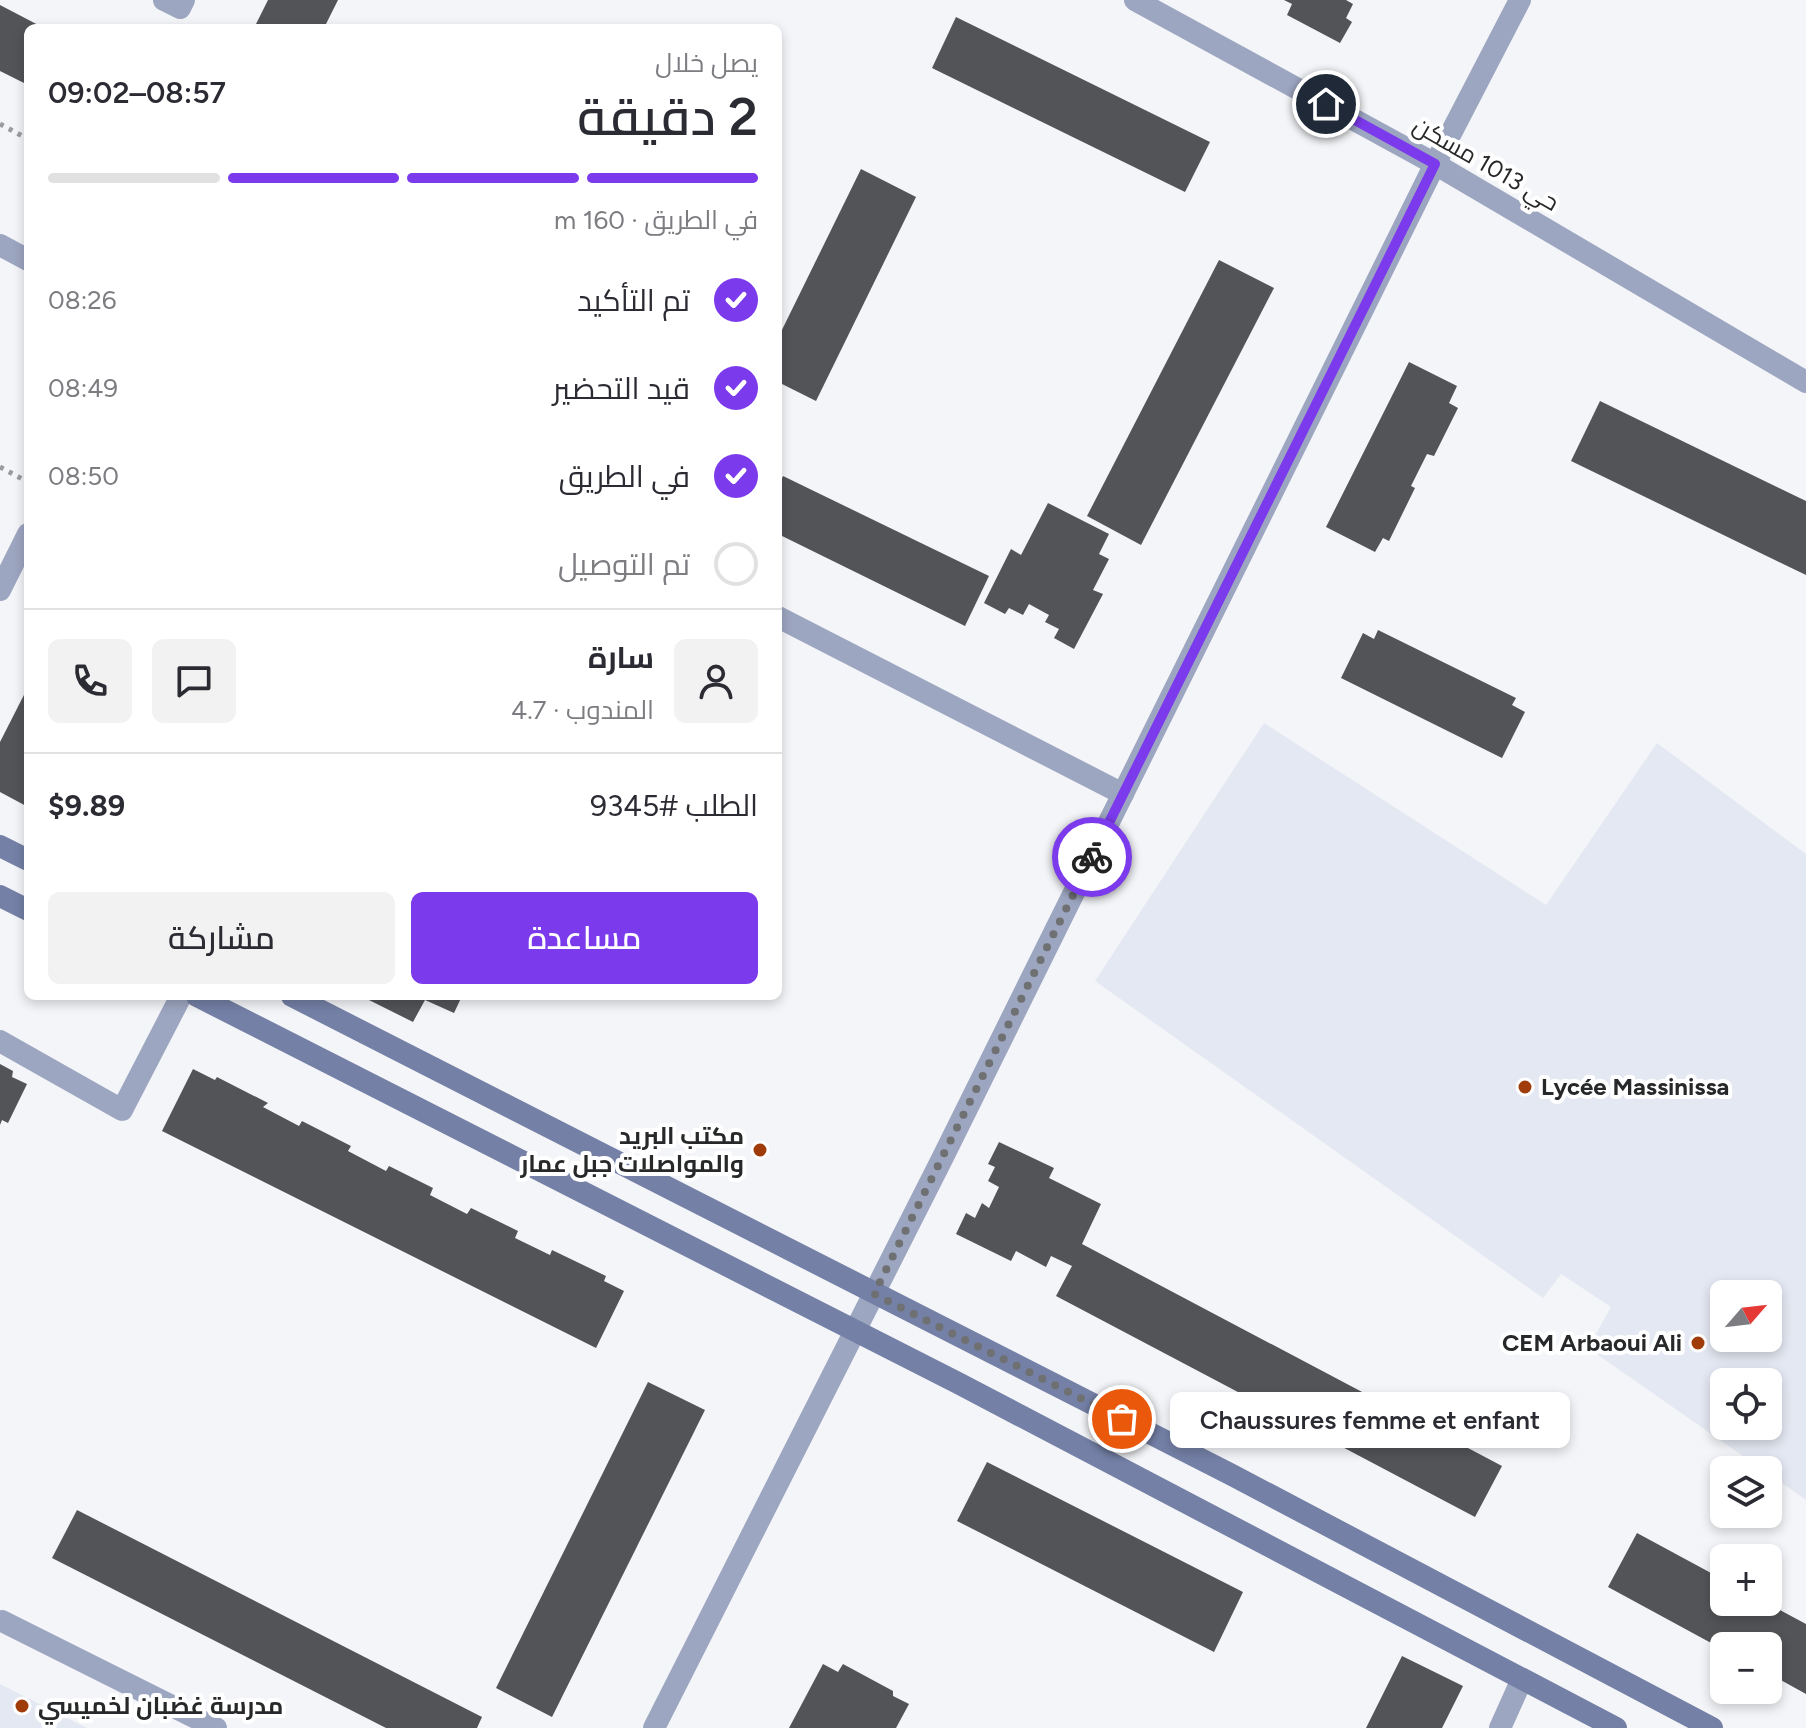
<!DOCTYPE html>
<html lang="ar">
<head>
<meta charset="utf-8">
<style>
  :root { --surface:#fff; --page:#f2f2f3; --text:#2b2b33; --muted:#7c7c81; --line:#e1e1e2; --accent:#7c3aed }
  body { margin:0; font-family:Figtree,Cairo,sans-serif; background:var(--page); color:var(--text); direction:rtl; height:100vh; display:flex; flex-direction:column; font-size:30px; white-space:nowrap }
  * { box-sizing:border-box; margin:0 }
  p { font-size:26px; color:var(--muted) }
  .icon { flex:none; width:44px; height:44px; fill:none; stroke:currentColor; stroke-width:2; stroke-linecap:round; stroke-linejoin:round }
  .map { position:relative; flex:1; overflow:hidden; direction:ltr }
  .details { position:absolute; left:24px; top:24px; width:758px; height:976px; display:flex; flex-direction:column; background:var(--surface); border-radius:12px; box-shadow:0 4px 12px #0003; direction:rtl }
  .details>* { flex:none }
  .needle { width:52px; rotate:62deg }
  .fabs { position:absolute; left:1710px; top:1280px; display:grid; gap:16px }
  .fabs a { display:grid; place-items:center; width:72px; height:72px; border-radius:12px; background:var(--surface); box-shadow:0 4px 12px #0003; font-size:40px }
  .pin { position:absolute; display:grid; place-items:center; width:68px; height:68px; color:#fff; margin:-34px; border:4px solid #fff; border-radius:50%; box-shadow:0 2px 8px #0007 }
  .courier { position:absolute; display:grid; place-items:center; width:80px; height:80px; margin:-40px; border:6px solid #7c3aed; border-radius:50%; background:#fff; color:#222; box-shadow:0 2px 10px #0007 }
  .bubble { position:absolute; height:56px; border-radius:12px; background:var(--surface); box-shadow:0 4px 12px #0003; font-size:26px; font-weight:600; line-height:56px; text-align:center; direction:rtl }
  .headline em { font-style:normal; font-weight:600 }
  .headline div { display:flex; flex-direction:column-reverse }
  .headline { display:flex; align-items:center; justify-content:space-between; height:136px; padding:0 24px }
  h1 { font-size:52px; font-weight:600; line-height:60px }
  .bar { display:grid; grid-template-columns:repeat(4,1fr); gap:12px 8px; align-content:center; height:96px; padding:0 24px }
  .bar i { height:10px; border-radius:6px; background:var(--line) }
  .bar .selected { background:var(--accent) }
  .bar p { grid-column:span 4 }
  .line { display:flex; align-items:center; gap:20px; padding:0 24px; border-top:2px solid var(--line) }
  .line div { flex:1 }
  .round { display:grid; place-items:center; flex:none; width:84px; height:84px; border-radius:12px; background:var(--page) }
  ol { padding:0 24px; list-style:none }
  li { display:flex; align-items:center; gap:24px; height:88px }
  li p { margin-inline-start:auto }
  li .icon { padding:8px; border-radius:50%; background:var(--accent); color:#fff; stroke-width:4 }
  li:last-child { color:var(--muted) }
  li i { width:44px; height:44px; border:4px solid var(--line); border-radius:50% }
  .button { display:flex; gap:16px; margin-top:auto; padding:16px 24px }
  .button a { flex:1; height:92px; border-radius:12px; background:var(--accent); color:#fff; font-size:32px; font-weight:600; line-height:92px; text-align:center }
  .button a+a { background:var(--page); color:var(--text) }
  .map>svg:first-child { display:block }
</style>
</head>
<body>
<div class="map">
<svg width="1806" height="1728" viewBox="0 0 1806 1728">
  <rect width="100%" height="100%" fill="#f4f5f8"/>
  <g fill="#e4e8f2" fill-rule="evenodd">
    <path d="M1264 723 1546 905 1657 743 1806 854V1500L1768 1473V1470H1763L1588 1348 1611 1307 1561 1274 1543 1298 1095 981ZM1724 1294H1768V1338H1724ZM1724 1382H1768V1426H1724Z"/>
    <path d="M0 1684 87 1728H0Z"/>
  </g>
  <g fill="#535457">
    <path d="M268 0H338L324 28H254Z"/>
    <path d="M1284 0H1346L1353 4 1346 18 1352 22 1340 43 1287 15 1292 4Z"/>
    <path d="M0 5 44 28H28V85L0 71Z"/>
    <path d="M956 17 1210 142 1185 192 932 68Z"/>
    <path d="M861 169 916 197 816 401 778 382V338Z"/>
    <path d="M1219 260 1274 288 1141 545 1087 516Z"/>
    <path d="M1409 362 1457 386 1449 403 1458 408 1434 456 1427 454 1411 486 1415 488 1389 541 1383 538 1375 552 1326 527Z"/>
    <path d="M1600 401 1806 501V575L1571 461Z"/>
    <path d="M783 476 989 576 965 626 778 534V487Z"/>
    <path d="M1048 503 1109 534 1099 554 1109 559 1093 590 1103 594 1074 649 1054 638 1059 629 1045 622 1049 615 1029 604 1023 615 1009 608 1005 614 984 603 1011 549 1021 555Z"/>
    <path d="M1378 630 1516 698 1512 705 1525 712 1502 758 1341 678 1363 633 1374 639Z"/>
    <path d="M28 687V807L0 792V742Z"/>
    <path d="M361 996H462L454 1013 425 1000 413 1022Z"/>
    <path d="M0 1064 13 1071 12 1077 27 1084 8 1123 2 1120 0 1125Z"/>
    <path d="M193 1069 215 1080 217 1077 268 1103 263 1107 299 1126 302 1121 351 1146 348 1151 386 1171 389 1166 433 1188 430 1195 467 1214 471 1208 518 1231 515 1238 550 1255 552 1250 606 1276 604 1281 624 1291 596 1348 162 1131Z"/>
    <path d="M999 1142 1054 1168 1049 1178 1101 1204 1082 1244 1502 1466 1475 1517 1056 1296 1072 1266 1051 1256 1046 1267 1016 1251 1011 1261 956 1234 966 1213 975 1218 982 1203 989 1208 999 1187 988 1181 995 1167 988 1164Z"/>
    <path d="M648 1382 705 1410 552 1717 496 1688Z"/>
    <path d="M987 1462 1243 1592 1214 1652 957 1521Z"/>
    <path d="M77 1510 482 1717 477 1728H386L52 1558Z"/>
    <path d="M1637 1533 1724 1580V1602H1765L1806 1624V1694L1768 1673V1646H1724V1650L1608 1587Z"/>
    <path d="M1402 1656 1463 1686 1442 1728H1366Z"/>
    <path d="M823 1664 838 1672 843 1664 893 1691V1696L909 1704 896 1728H789Z"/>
  </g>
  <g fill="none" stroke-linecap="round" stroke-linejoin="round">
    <g stroke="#9a9b9d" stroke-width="5" stroke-dasharray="4 6" stroke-linecap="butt">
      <path d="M0 124 28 139"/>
      <path d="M0 467 28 482"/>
    </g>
    <g stroke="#9da6c1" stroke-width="22">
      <path d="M0 245 28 260"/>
      <path d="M0 590 28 534"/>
    </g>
    <g stroke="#9da6c1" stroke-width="22">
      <path d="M164 0 180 8 184 0"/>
      <path d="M1135 0 1435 164 1806 382"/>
      <path d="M778 617 1123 794"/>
      <path d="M0 1041 122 1110 181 996"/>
      <path d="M2 1621 216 1728"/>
      <path d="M654 1728 942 1159 1435 164 1520 0"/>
      <path d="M1500 1728 1522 1679"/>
    </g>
    <g stroke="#7480a6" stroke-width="22">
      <path d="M0 846 28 860"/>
      <path d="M0 896 28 910"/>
      <path d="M197 996 958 1383 1616 1728"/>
      <path d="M292 996 1232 1475 1712 1728"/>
    </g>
  </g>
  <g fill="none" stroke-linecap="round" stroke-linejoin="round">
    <path stroke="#6f7071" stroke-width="8" stroke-dasharray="0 14.4" d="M1092 857 874 1294 1122 1419"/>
    <path stroke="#7c3aed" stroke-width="10" d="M1092 857 1435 164 1326 104"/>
  </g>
  <g fill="#a03c09" stroke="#fff" stroke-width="3">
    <circle cx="1525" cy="1087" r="8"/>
    <circle cx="760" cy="1150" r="8"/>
    <circle cx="1698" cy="1343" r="8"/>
    <circle cx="22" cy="1706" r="8"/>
  </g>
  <g text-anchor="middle" stroke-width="8" stroke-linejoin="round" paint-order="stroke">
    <g font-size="24" fill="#272829" stroke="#fff">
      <text transform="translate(1486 164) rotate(30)" y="8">حي 1013 مسكن</text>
    </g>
    <g font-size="24" font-weight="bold" fill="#272829" stroke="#fff" text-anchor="start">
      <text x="1541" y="1095">Lycée Massinissa</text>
      <text x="744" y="1144" text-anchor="end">مكتب البريد<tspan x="744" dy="28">والمواصلات جبل عمار</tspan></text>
      <text x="1682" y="1351" text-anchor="end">CEM Arbaoui Ali</text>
      <text x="38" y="1714">مدرسة غضبان لخميسي</text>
    </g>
  </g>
</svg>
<div class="fabs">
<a><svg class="needle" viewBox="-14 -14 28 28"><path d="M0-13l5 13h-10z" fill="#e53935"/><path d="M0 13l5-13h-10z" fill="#7c7c81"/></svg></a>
<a><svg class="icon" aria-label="locate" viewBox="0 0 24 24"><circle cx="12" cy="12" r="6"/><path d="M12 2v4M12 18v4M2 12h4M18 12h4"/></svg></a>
<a><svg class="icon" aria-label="layers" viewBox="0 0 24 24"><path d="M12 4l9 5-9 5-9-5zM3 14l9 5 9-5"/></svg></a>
<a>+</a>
<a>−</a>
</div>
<div class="pin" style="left:1122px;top:1419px;background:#ea580c"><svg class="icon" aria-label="bag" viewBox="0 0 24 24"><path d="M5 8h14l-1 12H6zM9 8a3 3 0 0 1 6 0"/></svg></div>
<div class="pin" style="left:1326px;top:104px;background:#1f2937"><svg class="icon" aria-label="home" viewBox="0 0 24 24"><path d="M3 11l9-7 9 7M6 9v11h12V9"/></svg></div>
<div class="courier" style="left:1092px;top:857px"><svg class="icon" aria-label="bike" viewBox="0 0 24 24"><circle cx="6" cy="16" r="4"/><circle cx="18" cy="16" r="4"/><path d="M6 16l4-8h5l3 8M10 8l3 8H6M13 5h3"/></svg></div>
<div class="bubble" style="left:1170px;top:1392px;width:400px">Chaussures femme et enfant</div>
<section class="details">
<div class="headline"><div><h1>2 دقيقة</h1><p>يصل خلال</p></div><em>08:57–09:02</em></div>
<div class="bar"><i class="selected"></i><i class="selected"></i><i class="selected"></i><i></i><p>في الطريق · 160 m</p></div>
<ol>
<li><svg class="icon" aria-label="check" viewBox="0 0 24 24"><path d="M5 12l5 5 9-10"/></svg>تم التأكيد<p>08:26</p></li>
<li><svg class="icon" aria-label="check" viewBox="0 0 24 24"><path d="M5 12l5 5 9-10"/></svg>قيد التحضير<p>08:49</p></li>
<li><svg class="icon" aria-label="check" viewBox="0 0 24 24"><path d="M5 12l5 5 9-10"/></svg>في الطريق<p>08:50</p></li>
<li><i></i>تم التوصيل</li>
</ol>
<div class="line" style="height:144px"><a class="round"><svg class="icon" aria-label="person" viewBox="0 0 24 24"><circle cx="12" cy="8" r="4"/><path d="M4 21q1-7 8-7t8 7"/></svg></a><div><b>سارة</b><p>المندوب · 4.7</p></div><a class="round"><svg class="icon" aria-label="chat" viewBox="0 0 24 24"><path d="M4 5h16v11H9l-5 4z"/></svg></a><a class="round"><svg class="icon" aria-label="phone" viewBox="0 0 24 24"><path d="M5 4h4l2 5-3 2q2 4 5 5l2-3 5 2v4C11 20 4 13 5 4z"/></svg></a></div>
<div class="line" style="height:104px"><div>الطلب #9345</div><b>$9.89</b></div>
<div class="button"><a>مساعدة</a><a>مشاركة</a></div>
</section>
</div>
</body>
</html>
